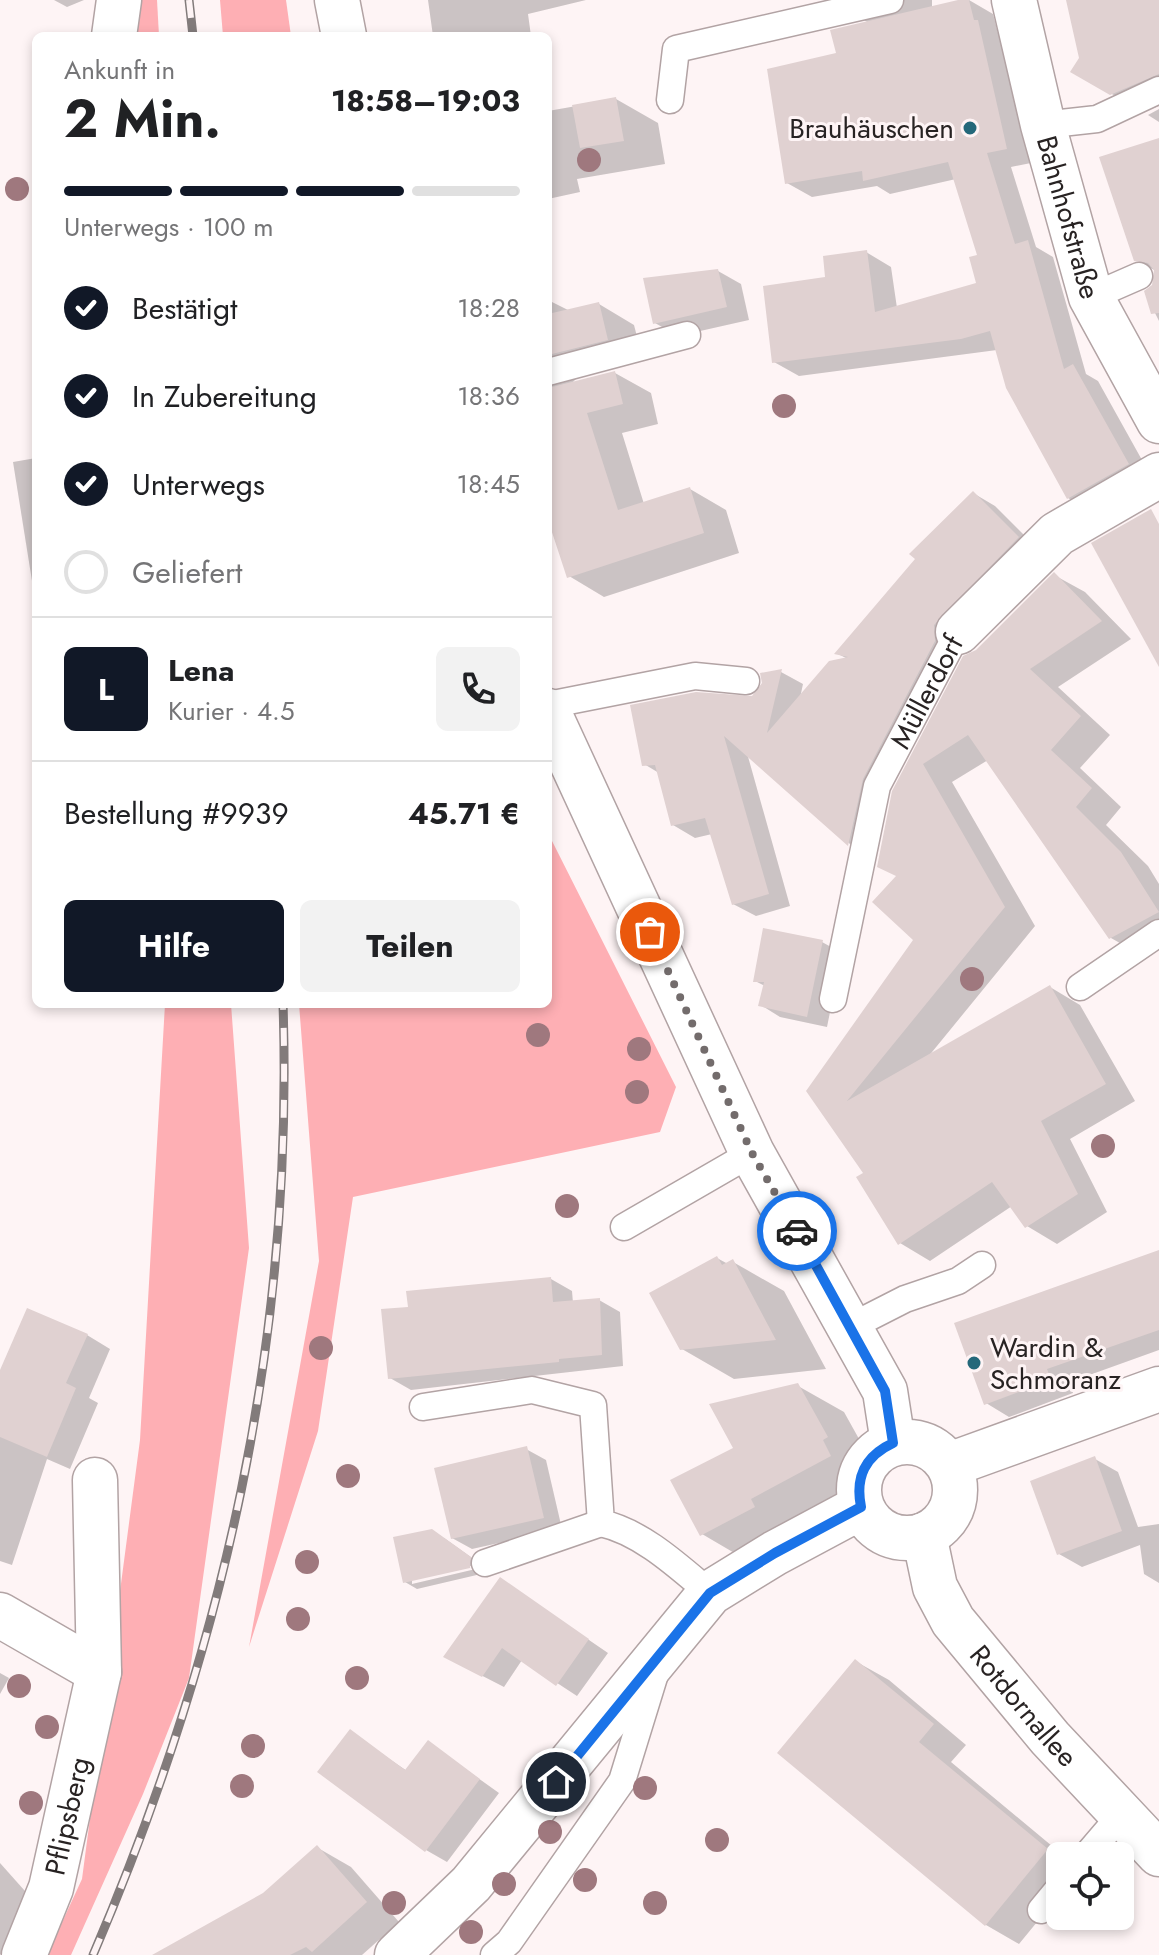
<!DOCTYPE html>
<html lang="de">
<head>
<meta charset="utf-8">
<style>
  :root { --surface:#fff; --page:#f2f2f2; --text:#202124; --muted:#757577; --line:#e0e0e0; --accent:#111827 }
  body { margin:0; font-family:Jost,sans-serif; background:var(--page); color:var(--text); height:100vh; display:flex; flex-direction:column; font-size:30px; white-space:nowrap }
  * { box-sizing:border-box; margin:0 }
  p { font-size:26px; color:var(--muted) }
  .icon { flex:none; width:44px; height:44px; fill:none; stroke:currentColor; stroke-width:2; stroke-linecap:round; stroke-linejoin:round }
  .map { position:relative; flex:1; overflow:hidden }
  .details { position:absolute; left:32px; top:32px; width:520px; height:976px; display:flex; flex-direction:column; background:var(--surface); border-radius:12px; box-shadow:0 4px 12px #0003 }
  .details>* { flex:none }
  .controls { position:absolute; left:1046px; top:1842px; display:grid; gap:16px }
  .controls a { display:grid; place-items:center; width:88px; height:88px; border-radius:12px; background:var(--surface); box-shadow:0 4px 12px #0003; font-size:40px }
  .pin { position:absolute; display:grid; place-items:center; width:68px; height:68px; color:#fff; margin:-34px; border:4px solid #fff; border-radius:50%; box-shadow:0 2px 8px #0007 }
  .courier { position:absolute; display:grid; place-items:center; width:80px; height:80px; margin:-40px; border:6px solid #1a73e8; border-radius:50%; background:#fff; color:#222; box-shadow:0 2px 10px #0007 }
  .overview em { font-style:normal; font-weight:700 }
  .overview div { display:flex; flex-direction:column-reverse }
  .overview { display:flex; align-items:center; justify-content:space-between; height:136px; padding:0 32px }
  h1 { font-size:52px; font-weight:700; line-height:60px }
  .bar { display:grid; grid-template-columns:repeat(4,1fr); gap:12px 8px; align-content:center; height:96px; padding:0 32px }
  .bar i { height:10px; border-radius:6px; background:var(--line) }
  .bar .on { background:var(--accent) }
  .bar p { grid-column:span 4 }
  .line { display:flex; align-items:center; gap:20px; padding:0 32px; border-top:2px solid var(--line) }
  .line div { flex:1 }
  .round { display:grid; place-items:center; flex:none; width:84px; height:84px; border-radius:12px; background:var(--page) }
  ol { padding:0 32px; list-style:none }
  li { display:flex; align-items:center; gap:24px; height:88px }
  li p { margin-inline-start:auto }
  li .icon { padding:8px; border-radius:50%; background:var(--accent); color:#fff; stroke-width:4 }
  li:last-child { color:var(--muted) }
  li i { width:44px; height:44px; border:4px solid var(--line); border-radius:50% }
  .primary-button { display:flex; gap:16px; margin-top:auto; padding:16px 32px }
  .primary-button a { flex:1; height:92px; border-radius:12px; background:var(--accent); color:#fff; font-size:32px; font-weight:700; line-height:92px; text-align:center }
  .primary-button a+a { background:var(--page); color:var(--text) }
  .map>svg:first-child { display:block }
</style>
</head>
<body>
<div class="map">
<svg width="1159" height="1955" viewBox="0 0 1159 1955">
  <rect width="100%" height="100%" fill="#fef4f5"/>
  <g fill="#feafb4">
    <path d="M135 0H157L159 36H138Z"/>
    <path d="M220 0H286L291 36H223Z"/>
    <path d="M548 833 676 1087 660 1132 353 1197 318 1431 249 1647 319 1261 299 1004H548Z"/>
    <path d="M165 1004H231L249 1248 189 1678 143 1794 71 1955H47L82 1879 140 1440Z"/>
  </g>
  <g fill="#0003" fill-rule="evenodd">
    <path d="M54 0H84L67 7Z"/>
    <path d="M428 0H586L528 14 531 36H433Z"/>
    <path d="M829 0H932V8L969 0 993 14 998 33 1003 36 1031 163 1011 167 1036 247 1053 257 1086 374 1098 381 1152 478 1093 512 1068 498 997 350 799 376 774 362 828 279 866 252 891 267 897 308 978 285 979 256 956 179 890 194 877 186 812 197 787 183 838 55 869 23Z"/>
    <path d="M1067 0H1159V106L1143 112 1072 71 1081 59Z"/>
    <path d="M616 99 658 123 665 164 577 179 580 192 548 199V111Z"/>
    <path d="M1159 109V122L1148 115Z"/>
    <path d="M1159 140V321L1155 313 1156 271 1135 259Z"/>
    <path d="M718 271 741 284 749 320 678 336 655 323Z"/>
    <path d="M548 300 570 311 599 304 634 325 643 360 579 376 571 384 615 373 651 393 658 424 622 433 644 504 690 489 726 510 739 553 604 597 569 576 548 508Z"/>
    <path d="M36 458V606L13 462Z"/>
    <path d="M973 493 995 506 1039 550 956 638 884 792 871 856 850 844 747 753 790 906 756 916 733 904 712 834 695 838 673 825 659 773 644 764 753 698 764 684 762 675 781 672 803 684 800 698 848 659 838 654Z"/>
    <path d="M1054 575 1085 592 1131 639 1058 687 1110 735 1080 768 1121 807 1106 825 1148 866 1159 884V946L1141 955 1111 938 988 760 952 782 1035 926 928 1057 1050 987 1080 1005 1135 1101 1070 1139 1107 1212 1057 1244 1027 1226 1012 1206 930 1261 900 1243 866 1174 809 1091 915 939 898 877 894 792 977 651Z"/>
    <path d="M822 942 842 953 827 1027 780 1017 761 1005 765 986 755 981Z"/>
    <path d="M1159 1252V1350L1070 1382 1073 1393 1009 1417 986 1403Z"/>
    <path d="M717 1258 728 1264 733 1262 784 1291 826 1369 734 1379 682 1349Z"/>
    <path d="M551 1279 572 1291 573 1303 599 1300 620 1312 623 1366 411 1390 390 1378 410 1308Z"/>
    <path d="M87 1335 110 1349 89 1398 98 1403 70 1469 47 1459 12 1565 0 1561V1375Z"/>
    <path d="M798 1386 844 1412 873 1464 868 1467 876 1482 796 1526 748 1561 702 1534 735 1448Z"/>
    <path d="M526 1449 546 1460 562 1529 472 1549 452 1538Z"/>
    <path d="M1095 1459 1118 1472 1138 1527 1159 1524V1583L1144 1574 1140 1545 1082 1567 1059 1554Z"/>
    <path d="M444 1538 482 1565 481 1574 417 1589 405 1582ZM479 1564 480 1568 412 1584V1579Z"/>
    <path d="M500 1579 608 1653 577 1696 522 1660 504 1687 467 1668Z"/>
    <path d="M855 1661 889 1680 966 1745 951 1762 1064 1856H1060V1894L1019 1944 986 1925Z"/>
    <path d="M0 1673 9 1678 0 1694Z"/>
    <path d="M350 1732 407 1771 429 1743 499 1793 447 1862 426 1850Z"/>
    <path d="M318 1848 351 1867 399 1922 362 1955H197Z"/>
    <path d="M0 1863 41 1909 10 1955 0 1954Z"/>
  </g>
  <g fill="#e0d1d1">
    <path d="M958 0H969L974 20H978L1007 149 987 153 1015 244 1028 240 1064 369 1073 364 1129 464 1067 499 1006 388 990 331 961 339 772 363 763 286 825 277 823 256 867 250 875 312 976 283 969 257 977 255 948 162 863 181 862 171 785 184 767 69 836 53 830 30Z"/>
    <path d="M1066 0H1159V74L1110 95 1070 72 1079 58Z"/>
    <path d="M616 97 624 141 580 148 572 105Z"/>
    <path d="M1159 138V313L1151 314 1144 291 1152 285 1154 270 1148 263 1134 261 1099 157Z"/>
    <path d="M718 269 727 307 653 324 643 278Z"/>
    <path d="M599 302 608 340 548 355V314Z"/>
    <path d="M615 371 623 404 587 413 618 510 690 487 704 533 567 578 548 520V388Z"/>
    <path d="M973 491 1019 537 934 625 935 641 863 779 848 846 724 736 769 894 732 905 705 818 671 826 655 765 642 766 630 705 696 692 752 696 762 683 760 673 782 669 767 733 829 661 848 657 834 654 915 559 909 554Z"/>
    <path d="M1151 509 1159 524V667L1091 543Z"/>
    <path d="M1054 572 1102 621 1030 669 1081 716 1051 750 1092 788 1076 807 1121 852 1159 912 1109 939 968 735 923 764 1005 907 847 1101 1050 985 1106 1084 1041 1121 1078 1194 1025 1228 992 1182 898 1245 856 1177 863 1173 806 1091 913 940 872 902 896 876 877 867 892 791 963 656 976 650Z"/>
    <path d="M763 928 823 940 807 1017 758 1006 764 982H753Z"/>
    <path d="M1159 1250V1330L1047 1369 1051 1380 984 1405 954 1323Z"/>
    <path d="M717 1256 722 1265 733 1259 776 1340 680 1350 649 1293Z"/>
    <path d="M551 1277 553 1302 600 1298 602 1355 559 1359V1362L388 1379 381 1309 408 1307 406 1291Z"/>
    <path d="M27 1308 88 1334 66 1383 76 1388 47 1457 0 1437V1370Z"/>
    <path d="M798 1383 828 1437 823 1440 831 1456 751 1499 755 1507 700 1536 670 1480 733 1448 709 1404Z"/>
    <path d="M527 1446 544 1518 451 1539 434 1468Z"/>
    <path d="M1095 1456 1122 1531 1057 1555 1030 1481Z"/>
    <path d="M432 1529 471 1557 470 1568 403 1583 393 1537Z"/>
    <path d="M500 1577 589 1639 556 1686 502 1648 482 1677 443 1657Z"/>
    <path d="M855 1659 934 1724 919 1742 1048 1849 985 1926 777 1753Z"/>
    <path d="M350 1729 405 1770 428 1740 480 1779 425 1852 317 1772Z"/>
    <path d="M317 1845 367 1902 312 1952 306 1947 290 1955H152L263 1893Z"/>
  </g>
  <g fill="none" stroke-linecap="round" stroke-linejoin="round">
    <g stroke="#b2a3a4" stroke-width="29">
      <g id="service">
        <path d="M670 100 676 49 890 0"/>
        <path d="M1043 125 1097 119 1159 90"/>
        <path d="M1091 297 1139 276"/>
        <path d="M548 372 687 335"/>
        <path d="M548 705 695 676 746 681"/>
        <path d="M1080 987 1159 933"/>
        <path id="s1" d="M833 999 877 786 958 632"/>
        <path d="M624 1227 752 1153"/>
        <path d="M852 1326 905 1299 958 1281 982 1265"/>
        <path d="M423 1407 532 1390 593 1405 601 1523C642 1532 679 1567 710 1593"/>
        <path d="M485 1563 601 1523"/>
        <path d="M1086 1856 1121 1815"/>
        <path d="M1041 1910 1060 1887"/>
        <path d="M494 1955 509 1942 622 1781 655 1674"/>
      </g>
    </g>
    <g stroke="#b2a3a4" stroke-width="47">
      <g id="minor">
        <path d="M337 0 344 36"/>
        <path id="s2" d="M1014 0 1043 125 1091 297 1159 421"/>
        <path d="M114 36 119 0"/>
        <path d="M958 632 1057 534 1159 475"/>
        <path d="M548 711 752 1153 885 1391 893 1443"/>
        <path id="s3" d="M924 1535 935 1587 953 1621 1050 1738 1159 1854"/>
        <path d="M0 1615 99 1672"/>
        <path id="s4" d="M24 1955 51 1888 99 1672 95 1480"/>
      </g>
    </g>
    <g stroke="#b2a3a4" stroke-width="47">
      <g id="tertiary">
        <circle cx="907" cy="1490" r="48"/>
        <path d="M949 1465 1159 1389"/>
        <path d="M397 1955 471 1884 710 1593 775 1553 861 1507"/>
      </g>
    </g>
    <use href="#service" stroke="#fff" stroke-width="26"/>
    <use href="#minor" stroke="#fff" stroke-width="44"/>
    <use href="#tertiary" stroke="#fff" stroke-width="44"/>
    <g stroke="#827b7b" stroke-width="9">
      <g id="rail">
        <path d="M189 0 193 36"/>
        <path d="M93 1955C224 1650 294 1337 283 1004"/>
      </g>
    </g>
    <use href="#rail" stroke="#fef4f5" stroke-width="6" stroke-dasharray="18" stroke-linecap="butt"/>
  </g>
  <g fill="#9f787e">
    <circle cx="589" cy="160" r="12"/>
    <circle cx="17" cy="189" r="12"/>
    <circle cx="784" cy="406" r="12"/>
    <circle cx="972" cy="979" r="12"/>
    <circle cx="538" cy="1035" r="12"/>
    <circle cx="639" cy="1049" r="12"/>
    <circle cx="637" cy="1092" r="12"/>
    <circle cx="1103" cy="1146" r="12"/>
    <circle cx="567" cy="1206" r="12"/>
    <circle cx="321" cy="1348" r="12"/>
    <circle cx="348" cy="1476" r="12"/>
    <circle cx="307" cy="1562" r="12"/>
    <circle cx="298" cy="1619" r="12"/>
    <circle cx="357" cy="1678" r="12"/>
    <circle cx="19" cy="1686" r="12"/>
    <circle cx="47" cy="1727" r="12"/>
    <circle cx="253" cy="1746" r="12"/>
    <circle cx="242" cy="1786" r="12"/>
    <circle cx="645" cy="1788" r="12"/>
    <circle cx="31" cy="1803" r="12"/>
    <circle cx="550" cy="1832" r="12"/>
    <circle cx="717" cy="1840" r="12"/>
    <circle cx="585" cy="1880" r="12"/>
    <circle cx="504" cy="1884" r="12"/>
    <circle cx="394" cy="1903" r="12"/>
    <circle cx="655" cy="1903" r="12"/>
    <circle cx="471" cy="1932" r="12"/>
  </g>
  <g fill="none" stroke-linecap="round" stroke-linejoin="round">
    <path stroke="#736c6c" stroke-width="8" stroke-dasharray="0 14.4" d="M650 932 752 1153 797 1231"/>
    <path stroke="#1a73e8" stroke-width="10" d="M556 1782 710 1593 775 1553 861 1507C855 1477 865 1456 893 1443L885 1391 797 1231"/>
  </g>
  <g fill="#24687a" stroke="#fef4f5" stroke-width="3">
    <circle cx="970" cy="128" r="8"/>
    <circle cx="974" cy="1363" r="8"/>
  </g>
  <g text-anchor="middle" stroke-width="6" stroke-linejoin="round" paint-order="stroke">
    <g font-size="28" fill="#282323" stroke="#fef4f5" text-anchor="end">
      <text x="954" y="138">Brauhäuschen</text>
      <text x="990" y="1357" text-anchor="start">Wardin &amp;<tspan x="990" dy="32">Schmoranz</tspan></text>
    </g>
    <g font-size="28" fill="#282323" stroke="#fef4f5">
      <text dy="10" stroke="none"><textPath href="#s2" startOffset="224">Bahnhofstraße</textPath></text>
      <text dy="10" stroke="none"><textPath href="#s1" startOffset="324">Müllerdorf</textPath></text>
      <text dy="10" stroke="none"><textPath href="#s3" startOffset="202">Rotdornallee</textPath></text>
      <text dy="10" stroke="none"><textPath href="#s4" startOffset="146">Pflipsberg</textPath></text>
    </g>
  </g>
</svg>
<div class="controls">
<a><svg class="icon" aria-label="locate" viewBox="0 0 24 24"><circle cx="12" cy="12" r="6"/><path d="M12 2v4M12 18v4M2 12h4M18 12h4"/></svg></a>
</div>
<div class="pin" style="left:650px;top:932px;background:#ea580c"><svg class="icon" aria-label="bag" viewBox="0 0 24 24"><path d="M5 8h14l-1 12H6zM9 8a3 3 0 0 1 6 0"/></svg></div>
<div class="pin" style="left:556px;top:1782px;background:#1f2937"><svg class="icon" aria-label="home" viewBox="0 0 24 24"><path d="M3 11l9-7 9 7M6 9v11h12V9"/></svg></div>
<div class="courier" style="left:797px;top:1231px"><svg class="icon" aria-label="car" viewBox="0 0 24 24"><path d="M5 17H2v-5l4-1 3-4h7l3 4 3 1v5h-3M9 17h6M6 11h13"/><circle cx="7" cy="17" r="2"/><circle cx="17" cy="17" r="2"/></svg></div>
<section class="details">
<div class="overview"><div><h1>2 Min.</h1><p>Ankunft in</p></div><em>18:58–19:03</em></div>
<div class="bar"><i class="on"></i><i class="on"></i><i class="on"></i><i></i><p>Unterwegs · 100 m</p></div>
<ol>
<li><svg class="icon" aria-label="check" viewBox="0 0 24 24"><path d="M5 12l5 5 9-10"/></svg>Bestätigt<p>18:28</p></li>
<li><svg class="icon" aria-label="check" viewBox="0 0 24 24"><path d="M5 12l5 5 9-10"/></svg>In Zubereitung<p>18:36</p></li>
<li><svg class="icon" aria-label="check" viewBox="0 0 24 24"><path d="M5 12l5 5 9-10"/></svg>Unterwegs<p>18:45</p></li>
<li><i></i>Geliefert</li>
</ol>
<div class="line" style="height:144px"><b class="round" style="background:var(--accent);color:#fff">L</b><div><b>Lena</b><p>Kurier · 4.5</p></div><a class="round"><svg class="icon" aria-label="phone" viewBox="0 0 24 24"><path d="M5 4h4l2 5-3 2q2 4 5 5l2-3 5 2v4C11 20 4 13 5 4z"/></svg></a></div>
<div class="line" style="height:104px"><div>Bestellung #9939</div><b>45.71 €</b></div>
<div class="primary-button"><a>Hilfe</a><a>Teilen</a></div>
</section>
</div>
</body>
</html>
